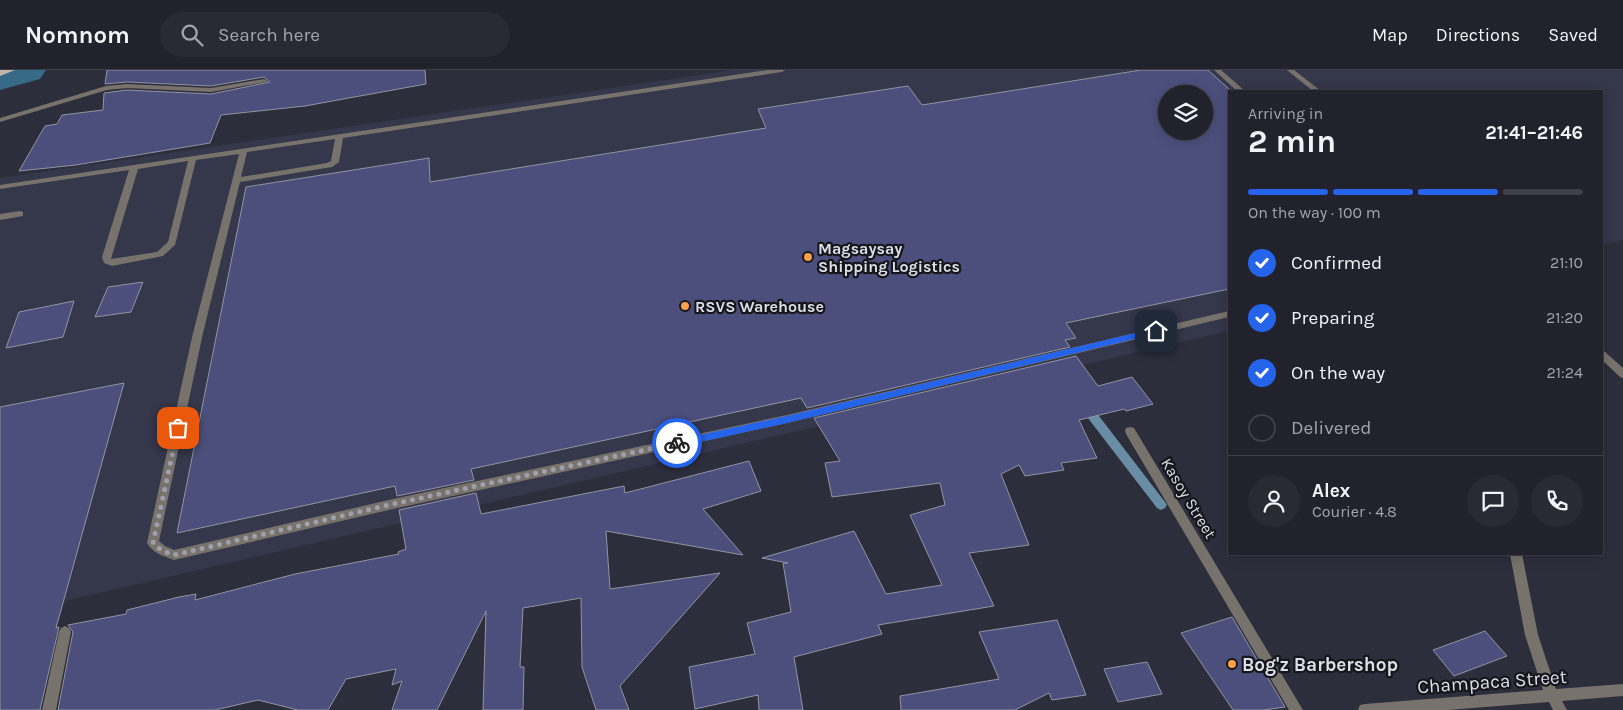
<!DOCTYPE html>
<html lang="en">
<head>
<meta charset="utf-8">
<style>
  :root { --surface:#21222c; --page:#292a34; --text:#f1f3f6; --muted:#a2a4a9; --line:#3e3f48; --accent:#2563eb }
  body { margin:0; font-family:Karla,sans-serif; background:var(--page); color:var(--text); height:100vh; display:flex; flex-direction:column; font-size:19px; white-space:nowrap }
  * { box-sizing:border-box; margin:0 }
  p { font-size:16px; color:var(--muted) }
  .icon { flex:none; width:28px; height:28px; fill:none; stroke:currentColor; stroke-width:2; stroke-linecap:round; stroke-linejoin:round }
  .map { position:relative; flex:1; overflow:hidden }
  .details { position:absolute; left:1228px; top:20px; width:375px; height:465px; display:flex; flex-direction:column; background:var(--surface); border-radius:0px; box-shadow:0 2px 12px #0003,0 0 0 1px var(--line) }
  .details>* { flex:none }
  .fabs { position:absolute; left:1158px; top:15px; display:grid; gap:10px }
  .fabs a { display:grid; place-items:center; width:55px; height:55px; border-radius:50%; background:var(--surface); box-shadow:0 2px 12px #0003,0 0 0 1px var(--line); font-size:25px }
  .pin { position:absolute; display:grid; place-items:center; width:42px; height:42px; color:#fff; margin:-21px; border-radius:10px; box-shadow:0 2px 8px #0006 }
  .courier { position:absolute; display:grid; place-items:center; width:50px; height:50px; margin:-25px; border:4px solid #2563eb; border-radius:50%; background:#fff; color:#222; box-shadow:0 1px 6px #0007 }
  .head em { font-style:normal; font-weight:700 }
  .head div { display:flex; flex-direction:column-reverse }
  .head { display:flex; align-items:center; justify-content:space-between; height:85px; padding:0 20px }
  h1 { font-size:32px; font-weight:700; line-height:38px }
  .bar { display:grid; grid-template-columns:repeat(4,1fr); gap:8px 5px; align-content:center; height:60px; padding:0 20px }
  .bar i { height:6px; border-radius:4px; background:var(--line) }
  .bar .on { background:var(--accent) }
  .bar p { grid-column:span 4 }
  .line { display:flex; align-items:center; gap:12px; padding:0 20px; border-top:1px solid var(--line) }
  .line div { flex:1 }
  .round { display:grid; place-items:center; flex:none; width:52px; height:52px; border-radius:26px; background:var(--page) }
  ol { padding:0 20px; list-style:none }
  li { display:flex; align-items:center; gap:15px; height:55px }
  li p { margin-inline-start:auto }
  li .icon { padding:5px; border-radius:50%; background:var(--accent); color:#fff; stroke-width:4 }
  li:last-child { color:var(--muted) }
  li i { width:28px; height:28px; border:2px solid var(--line); border-radius:50% }
  header { display:flex; align-items:center; gap:30px; box-sizing:border-box; height:70px; padding:0 25px; background:var(--surface); border-bottom:1px solid var(--line) }
  header strong { font-size:24px }
  nav { display:flex; gap:28px; margin-inline-start:auto; font-size:18px }
  .search { width:350px; height:45px; background:var(--page); display:flex; align-items:center; gap:12px; box-sizing:border-box; padding:0 18px; border-radius:28px; color:var(--muted); font-size:19px }
  .map>svg:first-child { display:block }
</style>
</head>
<body>
<header>
<strong>Nomnom</strong>
<div class="search"><svg class="icon" aria-label="search" viewBox="0 0 24 24"><circle cx="10" cy="10" r="6"/><path d="M15 15l6 6"/></svg>Search here</div>
<nav><a>Map</a><a>Directions</a><a>Saved</a></nav>
</header>
<div class="map">
<svg width="1623" height="640" viewBox="0 0 1623 640">
  <rect width="100%" height="100%" fill="#2c2e3b"/>
  <path fill="#35374a" fill-rule="evenodd" d="M733 0H1623V170L1601 175V21H1229V261L0 546V108ZM1166 24H1204V61H1166Z"/>
  <g fill="none" stroke-linecap="round" stroke-linejoin="round">
    <path fill="#698da4" fill-rule="evenodd" d="M1085 332 1089 333 1165 432 1167 435 1165 438 1161 440 1157 438 1081 339 1080 336 1081 333Z"/>
    <path fill="#376a87" fill-rule="evenodd" d="M0 0H46L40 9 0 20Z"/>
  </g>
  <g fill="#4c4f7b" stroke="#9294a4" fill-rule="evenodd">
    <path d="M107 0H425L426 14 305 36 221 45 210 73 76 95 19 101 45 56 57 54 62 45 103 40 104 23 127 20 211 24 270 12 264 7 211 16 127 12 105 14Z"/>
    <path d="M1141 0H1208L1229 19V219L1066 253 1076 268 1065 270 1070 277 807 338 801 328 471 399 474 410 397 426 395 416 177 463 246 117 429 88 430 112 766 58 758 39 908 16 922 35ZM1166 24H1204V61H1166Z"/>
    <path d="M143 212 131 242 95 247 108 217Z"/>
    <path d="M74 231 63 267 6 278 19 242Z"/>
    <path d="M1076 286 1098 316 1132 307 1153 334 1126 341 1124 339 1079 350 1097 388 1061 393 1064 400 1025 406 1019 395 1001 404 1029 475 969 483 994 536 878 555 882 564 794 587 803 640H759L758 625 695 639 689 597 755 584 747 553 791 542 783 493H788L762 488 854 461 886 524 942 515 910 445 945 435 940 413 832 427 825 393 840 391 814 348Z"/>
    <path d="M124 313 56 558 59 557 40 640H0V337Z"/>
    <path d="M749 391 761 421 703 439 743 485 606 461 610 519 720 503 620 616 629 640H596L582 597 581 528 523 538 520 597H524L523 640H483L486 541 437 640H392L402 611 392 615 396 599 346 609 328 640H298L258 630 215 640H58L73 562 68 555 126 544 127 540 179 527 196 524 195 530 295 504 399 484 398 482 406 479 399 440 476 423 481 444 624 416 625 423Z"/>
    <path d="M1232 547 1285 637 1264 640H1233L1181 563Z"/>
    <path d="M1057 550 1086 625 1052 630 1049 623 1015 640H901L900 626 999 609 979 562Z"/>
    <path d="M1485 561 1507 586 1454 606 1433 580Z"/>
    <path d="M1147 592 1162 624 1118 632 1104 599Z"/>
  </g>
  <g fill="none" stroke-linecap="round" stroke-linejoin="round">
    <g fill="#78726d" fill-rule="evenodd">
      <path d="M768 0H785L782 2 343 68 339 92 332 97 240 112 203 263 159 471 165 476 174 480 393 429 787 345 1229 241V247L787 353 393 439 174 490C163 486 153 483 147 473L193 263 239 84 196 90 175 175 163 186 112 196 104 193 102 187 129 100 0 119V115ZM335 69 331 91 327 93 241 107 247 82ZM188 91 168 172 157 182 111 189 138 99Z"/>
      <path d="M1214 0H1221L1245 21H1237Z"/>
      <path d="M1287 0H1294L1321 21H1313Z"/>
      <path d="M20 141 23 142V146L0 150V144Z"/>
      <path d="M1601 280 1604 281 1623 298V308L1620 307 1601 289Z"/>
    </g>
    <g fill="#78726d" fill-rule="evenodd">
      <path d="M264 9 268 11 266 12 211 22 127 18 107 20 0 52V48L106 16 127 14 211 18Z"/>
      <path d="M1130 357 1134 358 1303 640H1289L1126 364 1125 361 1126 358Z"/>
      <path d="M1510 484H1522L1538 565 1556 619 1623 614V626L1562 631 1567 640H1553L1549 632 1448 640H1358L1360 635 1365 634 1543 620 1525 565Z"/>
      <path d="M65 556 69 558 71 562 56 640H42L59 562 61 558Z"/>
    </g>
    <path fill="#c1b5ab" fill-rule="evenodd" d="M0 0H15L0 6Z"/>
  </g>
  <path fill="#2563eb" d="M1156 258 1160 261 1159 263 787 353 677 377 672 373 677 370 787 346Z"/>
  <g fill="none" stroke-linecap="round" stroke-linejoin="round">
    <path stroke="#9fa0ab" stroke-width="5" stroke-dasharray="0 9" d="M178 358 153 473 161 480 174 485 393 434 677 373"/>
  </g>
  <g fill="#f8a04b" stroke="#16171c" stroke-width="2">
    <circle cx="808" cy="187" r="5"/>
    <circle cx="685" cy="236" r="5"/>
    <circle cx="1232" cy="594" r="5"/>
  </g>
  <g text-anchor="middle" stroke-width="4.5" stroke-linejoin="round" paint-order="stroke">
    <g font-size="16" font-weight="bold" fill="#dddee7" stroke="#16171c" text-anchor="start">
      <text x="818" y="184">Magsaysay<tspan x="818" dy="18">Shipping Logistics</tspan></text>
      <text x="695" y="242">RSVS Warehouse</text>
    </g>
    <g font-size="16" fill="#dddee7" stroke="#16171c">
      <text transform="translate(1189 428) rotate(59)" y="6">Kasoy Street</text>
    </g>
    <g font-size="19" font-weight="bold" fill="#dddee7" stroke="#16171c" text-anchor="start">
      <text x="1242" y="601">Bog'z Barbershop</text>
    </g>
    <g font-size="19" fill="#dddee7" stroke="#16171c">
      <text transform="translate(1492 611) rotate(-4)" y="7">Champaca Street</text>
    </g>
  </g>
</svg>
<div class="fabs">
<a><svg class="icon" aria-label="layers" viewBox="0 0 24 24"><path d="M12 4l9 5-9 5-9-5zM3 14l9 5 9-5"/></svg></a>
</div>
<div class="pin" style="left:178px;top:358px;background:#ea580c"><svg class="icon" aria-label="bag" viewBox="0 0 24 24"><path d="M5 8h14l-1 12H6zM9 8a3 3 0 0 1 6 0"/></svg></div>
<div class="pin" style="left:1156px;top:261px;background:#1f2937"><svg class="icon" aria-label="home" viewBox="0 0 24 24"><path d="M3 11l9-7 9 7M6 9v11h12V9"/></svg></div>
<div class="courier" style="left:677px;top:373px"><svg class="icon" aria-label="bike" viewBox="0 0 24 24"><circle cx="6" cy="16" r="4"/><circle cx="18" cy="16" r="4"/><path d="M6 16l4-8h5l3 8M10 8l3 8H6M13 5h3"/></svg></div>
<section class="details">
<div class="head"><div><h1>2 min</h1><p>Arriving in</p></div><em>21:41–21:46</em></div>
<div class="bar"><i class="on"></i><i class="on"></i><i class="on"></i><i></i><p>On the way · 100 m</p></div>
<ol>
<li><svg class="icon" aria-label="check" viewBox="0 0 24 24"><path d="M5 12l5 5 9-10"/></svg>Confirmed<p>21:10</p></li>
<li><svg class="icon" aria-label="check" viewBox="0 0 24 24"><path d="M5 12l5 5 9-10"/></svg>Preparing<p>21:20</p></li>
<li><svg class="icon" aria-label="check" viewBox="0 0 24 24"><path d="M5 12l5 5 9-10"/></svg>On the way<p>21:24</p></li>
<li><i></i>Delivered</li>
</ol>
<div class="line" style="height:90px"><a class="round"><svg class="icon" aria-label="person" viewBox="0 0 24 24"><circle cx="12" cy="8" r="4"/><path d="M4 21q1-7 8-7t8 7"/></svg></a><div><b>Alex</b><p>Courier · 4.8</p></div><a class="round"><svg class="icon" aria-label="chat" viewBox="0 0 24 24"><path d="M4 5h16v11H9l-5 4z"/></svg></a><a class="round"><svg class="icon" aria-label="phone" viewBox="0 0 24 24"><path d="M5 4h4l2 5-3 2q2 4 5 5l2-3 5 2v4C11 20 4 13 5 4z"/></svg></a></div>
</section>
</div>
</body>
</html>
